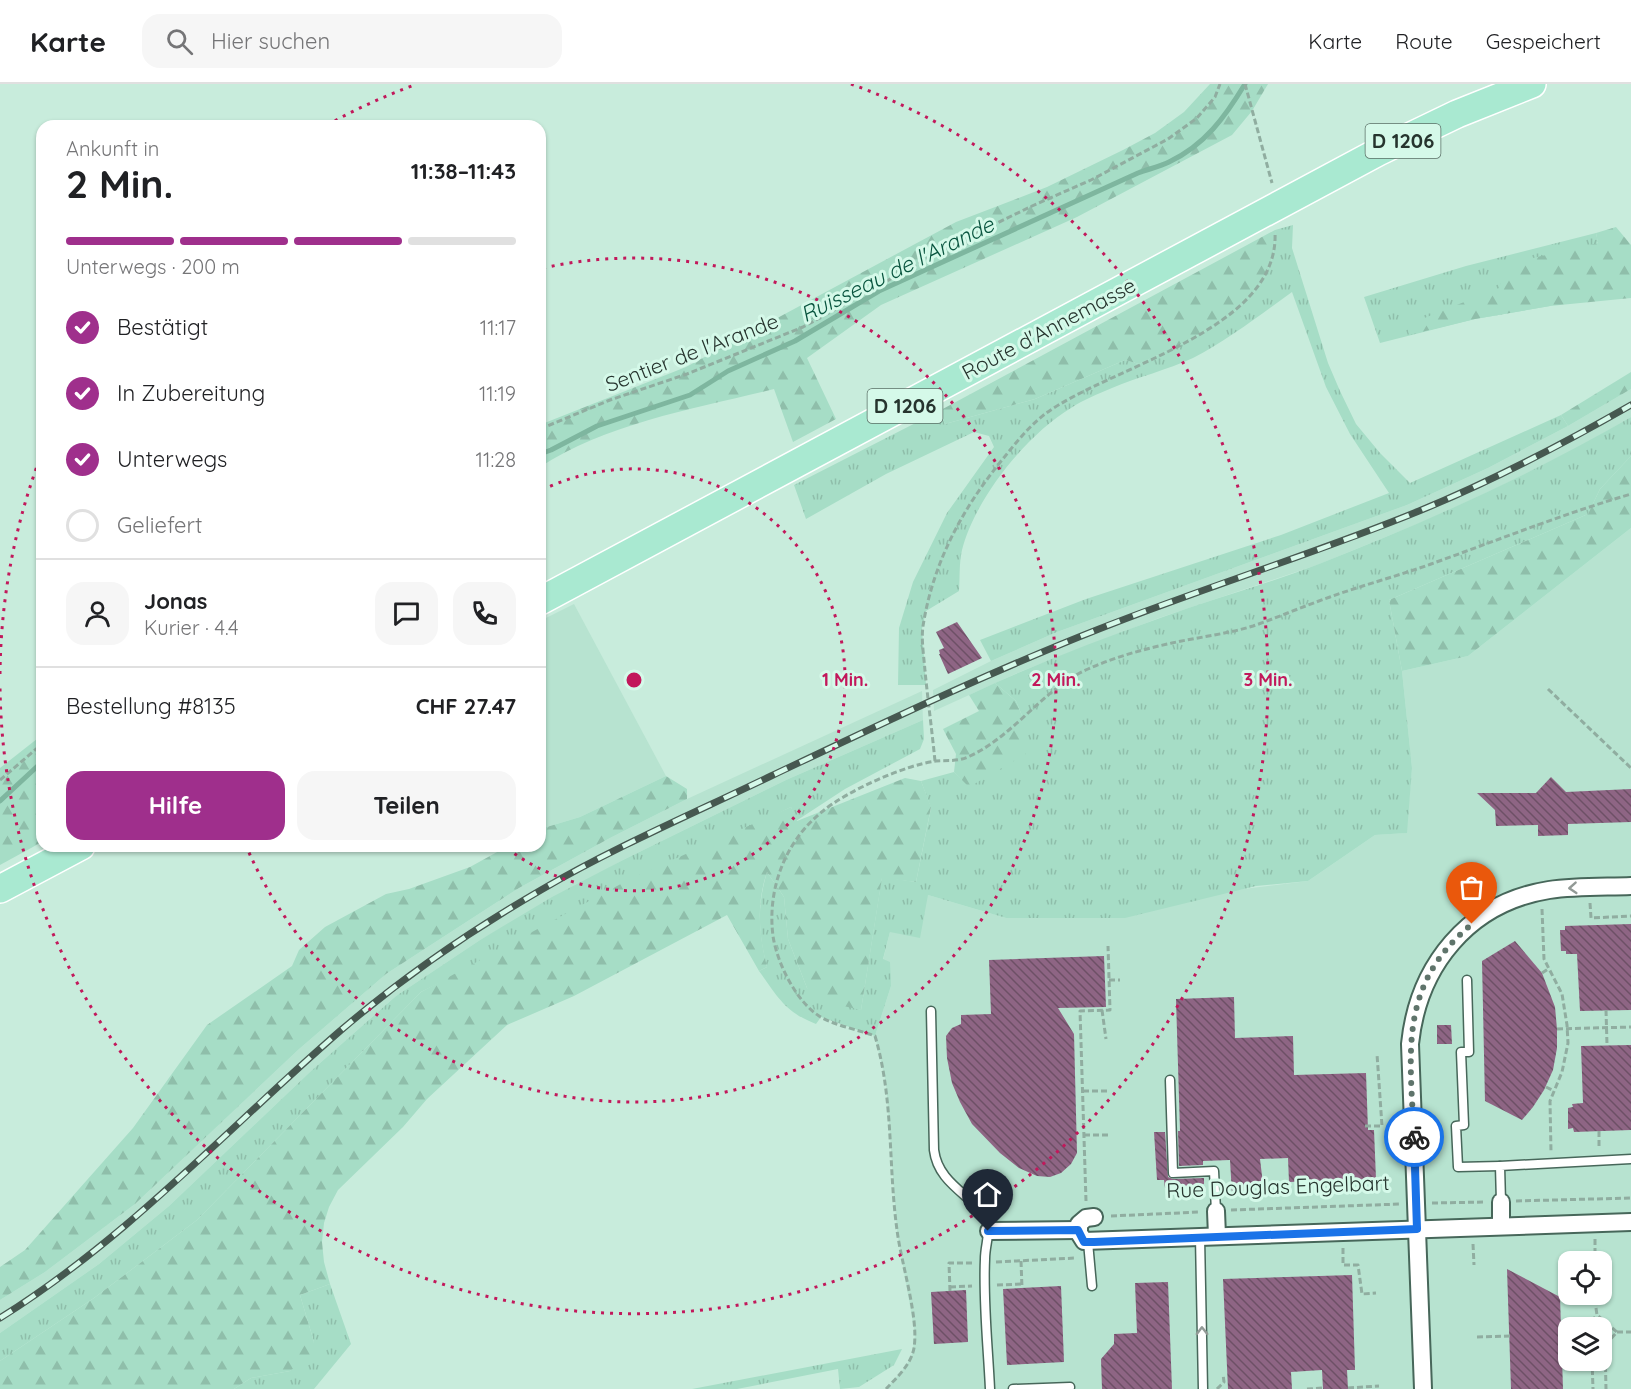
<!DOCTYPE html>
<html lang="de">
<head>
<meta charset="utf-8">
<style>
  :root { --surface:#fff; --page:#f6f6f6; --text:#202124; --muted:#757577; --line:#e0e0e0; --accent:#9f2f8c }
  body { margin:0; font-family:Quicksand,sans-serif; background:var(--page); color:var(--text); height:100vh; display:flex; flex-direction:column; font-size:22px; white-space:nowrap }
  * { box-sizing:border-box; margin:0 }
  p { font-size:20px; color:var(--muted) }
  .icon { flex:none; width:33px; height:33px; fill:none; stroke:currentColor; stroke-width:2; stroke-linecap:round; stroke-linejoin:round }
  .map { position:relative; flex:1; overflow:hidden }
  .panel { position:absolute; left:36px; top:36px; width:510px; height:732px; display:flex; flex-direction:column; background:var(--surface); border-radius:18px; box-shadow:0 2px 4px #0004 }
  .panel>* { flex:none }
  .fabs { position:absolute; left:1558px; top:1167px; display:grid; gap:12px }
  .fabs a { display:grid; place-items:center; width:54px; height:54px; border-radius:12px; background:var(--surface); box-shadow:0 2px 4px #0004; font-size:30px }
  .pin { position:absolute; display:grid; place-items:center; width:51px; height:51px; color:#fff; margin:-62px -26px; border-radius:50% 50% 50% 0; rotate:-45deg; box-shadow:0 0 6px #0007 }
  .pin .icon { rotate:45deg }
  .courier { position:absolute; display:grid; place-items:center; width:60px; height:60px; margin:-30px; border:4px solid #1a73e8; border-radius:50%; background:#fff; color:#222; box-shadow:0 2px 8px #0007 }
  .head em { font-style:normal; font-weight:700 }
  .head div { display:flex; flex-direction:column-reverse }
  .head { display:flex; align-items:center; justify-content:space-between; height:102px; padding:0 30px }
  h1 { font-size:39px; font-weight:700; line-height:45px }
  .bar { display:grid; grid-template-columns:repeat(4,1fr); gap:9px 6px; align-content:center; height:72px; padding:0 30px }
  .bar i { height:8px; border-radius:4px; background:var(--line) }
  .bar .selected { background:var(--accent) }
  .bar p { grid-column:span 4 }
  .line { display:flex; align-items:center; gap:15px; padding:0 30px; border-top:2px solid var(--line) }
  .line div { flex:1 }
  .round { display:grid; place-items:center; flex:none; width:63px; height:63px; border-radius:18px; background:var(--page) }
  ol { padding:0 30px; list-style:none }
  li { display:flex; align-items:center; gap:18px; height:66px }
  li p { margin-inline-start:auto }
  li .icon { padding:6px; border-radius:50%; background:var(--accent); color:#fff; stroke-width:4 }
  li:last-child { color:var(--muted) }
  li i { width:33px; height:33px; border:3px solid var(--line); border-radius:50% }
  .primary-button { display:flex; gap:12px; margin-top:auto; padding:12px 30px }
  .primary-button a { flex:1; height:69px; border-radius:18px; background:var(--accent); color:#fff; font-size:24px; font-weight:700; line-height:69px; text-align:center }
  .primary-button a+a { background:var(--page); color:var(--text) }
  header { display:flex; align-items:center; gap:36px; box-sizing:border-box; height:84px; padding:0 30px; background:var(--surface); border-bottom:2px solid var(--line) }
  header strong { font-size:28px }
  nav { display:flex; gap:33px; margin-inline-start:auto; font-size:21px }
  .search { width:420px; height:54px; background:var(--page); display:flex; align-items:center; gap:15px; box-sizing:border-box; padding:0 21px; border-radius:18px; color:var(--muted); font-size:22px }
  .map>svg:first-child { display:block }
</style>
</head>
<body>
<header>
<strong>Karte</strong>
<div class="search"><svg class="icon" aria-label="search" viewBox="0 0 24 24"><circle cx="10" cy="10" r="6"/><path d="M15 15l6 6"/></svg>Hier suchen</div>
<nav><a>Karte</a><a>Route</a><a>Gespeichert</a></nav>
</header>
<div class="map">
<svg width="1631" height="1305" viewBox="0 0 1631 1305">
  <defs>
    <pattern id="grass-tufts" width="24" height="20" patternUnits="userSpaceOnUse" patternTransform="scale(1.5)"><rect width="24" height="20" fill="#a6ddc6"/><path d="M3 7l-1-3M5 7V3M7 7l1-3M15 17l-1-3M17 17v-4M19 17l1-3" fill="none" stroke="#8fbeaa"/></pattern>
    <pattern id="forest-firs" width="22" height="20" patternUnits="userSpaceOnUse" patternTransform="scale(1.5)"><rect width="22" height="20" fill="#a6ddc6"/><path d="M5 1l3.5 6h-7zM16 11l3.5 6h-7z" fill="#8fbeaa"/></pattern>
    <pattern id="building-back-hatch" width="6" height="6" patternUnits="userSpaceOnUse" patternTransform="scale(1.5)"><rect width="6" height="6" fill="#8e6584"/><path d="M-1 5l2 2M0 0l6 6M5-1l2 2" fill="none" stroke="#6d5066"/></pattern>
  </defs>
  <rect width="100%" height="100%" fill="#c8ecdc"/>
  <g fill="#b7e3d0" fill-rule="evenodd">
    <path d="M1631 305V333L1581 362 1503 401 1427 436 1317 481 1159 534 1022 587 934 627 933 606 991 577 1057 548 1407 421 1488 384 1568 342Z"/>
    <path d="M1631 444V1305H886L906 1282 912 1270 915 1251 897 1147 886 999 875 952 891 902 883 876 890 848 928 811 1006 834 1308 797 1375 751 1406 749 1412 684 1402 587 1468 572ZM1569 1178H1602V1210H1569ZM1569 1244H1602V1276H1569Z"/>
    <path d="M574 520 666 692 580 733 540 745V537Z"/>
    <path d="M922 607 923 636 786 696 623 776 480 856 396 912 311 987 169 1122 99 1180 0 1249V1216L45 1188 135 1120 298 966 386 890 519 804 610 754 687 715Z"/>
  </g>
  <g fill="url(#grass-tufts)">
    <path d="M1293 141 1292 164 1328 279 1340 307 1356 340 1380 369 1410 399 1561 331 1568 342 1488 384 1407 421 1057 548 991 577 980 556 1086 515 1281 451 1389 409 1350 350 1326 303 1292 208C1260 231 1228 256 1193 274 1167 286 1138 293 1112 304 1098 310 1083 316 1071 324 1025 352 975 415 962 466 959 479 960 494 959 507L926 527 922 545 926 601H898L899 544 913 498 947 429 994 363 989 352 974 348 886 390 806 435 794 401 939 327 945 340 1035 315 1125 276 1139 280C1196 253 1278 222 1275 146Z"/>
    <path d="M1596 149 1598 158 1550 222 1475 235 1380 259 1364 213 1466 182Z"/>
    <path d="M1631 333V372L1600 405 1588 430 1389 516 1402 587 1412 684 1407 749 1375 751 1308 797 1256 802 1125 834H1006L928 811 920 854 890 848 883 875 890 878 891 902 875 952 821 933 816 940C785 928 778 913 759 887L767 883C758 848 757 822 767 788L784 813 788 855 807 904 861 926 882 793 916 798 931 724 921 697 954 688 969 702 1023 634 1016 617 995 599C1049 575 1104 554 1160 534 1212 515 1267 500 1319 480 1426 438 1531 391 1631 333Z"/>
    <path d="M923 636 924 655 920 665 845 705 796 737 791 723 421 908 197 1136 94 1214 0 1277V1249L99 1180 169 1122 311 987 396 912 480 856 552 813 623 776 786 696Z"/>
    <path d="M330 1200 351 1260 314 1305H234L251 1294 290 1287 314 1258 300 1211Z"/>
    <path d="M902 1265 894 1281 859 1303 840 1305 838 1285 737 1305H692Z"/>
  </g>
  <g fill="url(#forest-firs)">
    <path d="M1210 0H1268L1252 27 1232 51 1077 133 881 221 807 274 836 335 793 358 774 305C697 324 607 339 540 383V341L542 340 686 283 956 138 1047 103 1123 66 1155 49 1184 28Z"/>
    <path d="M1616 143 1631 161V214L1550 222 1475 235 1409 251 1407 241 1499 204 1507 180 1598 159 1596 149Z"/>
    <path d="M1275 146C1278 222 1196 253 1139 280L1125 276 1035 315 945 340 939 327Z"/>
    <path d="M1631 288V305L1568 342 1561 331Z"/>
    <path d="M1631 372V444L1468 572 1402 587 1389 516 1588 430 1600 405Z"/>
    <path d="M995 599 1016 617 1023 634 1026 670 969 703 954 688 956 670 943 645 979 627 969 611Z"/>
    <path d="M42 651V758L0 781V684Z"/>
    <path d="M666 692 687 705V715L610 754 519 804 386 890 298 966 135 1120 45 1188 0 1216V1183L25 1166 133 1044 207 941 292 882 299 866 325 843 386 810 409 805 470 783 508 762H540V745L580 733Z"/>
    <path d="M905 694 921 697 931 723 916 798 882 794 861 926 817 916 807 904 788 855 784 813 767 788C756 821 759 850 767 883L759 887 727 831 574 912 507 941 427 1015 403 1043 338 1106 329 1123 324 1139 322 1158 324 1178 330 1200 300 1211 314 1258 309 1273 290 1287 251 1294 234 1305H0V1277L94 1214 197 1136 421 908 630 795 791 723 797 737Z"/>
  </g>
  <g fill="none" stroke-linecap="round" stroke-linejoin="round">
    <g stroke="#7eb69f" stroke-width="5">
      <path d="M540 370 551 366 597 342 690 311 728 287 795 257 879 207 1138 89C1148 85 1159 83 1169 78 1205 61 1225 33 1245 0"/>
      <path d="M0 717 42 678"/>
    </g>
  </g>
  <g fill="url(#building-back-hatch)">
    <path d="M957 538 982 574 948 590 939 570H940L939 566 944 564 936 548Z"/>
    <path d="M1551 693 1566 708 1631 705V738L1568 740V751L1538 752V741L1496 742 1495 726 1477 709H1536Z"/>
    <path d="M1631 840V926L1580 927 1577 870H1566V867H1561L1560 846H1565V842Z"/>
    <path d="M1515 857 1542 889 1555 923 1557 945V964L1553 986 1544 1006 1533 1023 1522 1036 1485 1017 1482 877Z"/>
    <path d="M1104 872 1106 923 1058 924 1074 950 1077 1069 1071 1080 1061 1089 1050 1093 1037 1092 1019 1084 1000 1069 972 1040 960 1018 952 999 947 974 946 952 952 944 961 940V931L991 930 989 876Z"/>
    <path d="M1234 913 1235 954 1293 952 1294 991 1366 989 1368 1046H1374L1376 1095 1289 1098 1288 1074 1260 1075 1263 1100 1247 1102V1109L1232 1110 1230 1076 1203 1077V1081L1179 1082 1178 1047H1180L1176 915Z"/>
    <path d="M1437 941H1451L1452 960H1437Z"/>
    <path d="M1631 961V1046L1574 1048 1573 1044 1568 1045V1024L1573 1023 1572 1020 1583 1019 1581 962Z"/>
    <path d="M1154 1048H1165L1168 1093 1173 1095 1204 1094V1100L1165 1104 1164 1096H1157Z"/>
    <path d="M1507 1185 1560 1213 1563 1305H1511Z"/>
    <path d="M1352 1191 1355 1286H1347L1348 1305H1323L1322 1286 1291 1288 1292 1305H1228L1223 1195Z"/>
    <path d="M1168 1198 1172 1305H1102L1101 1275 1114 1260V1250L1137 1249 1135 1199Z"/>
    <path d="M1061 1202 1064 1278 1007 1281 1003 1205Z"/>
    <path d="M966 1206 968 1258 934 1260 931 1208Z"/>
  </g>
  <g fill="none" stroke-linecap="round" stroke-linejoin="round">
    <g stroke="#47675a" stroke-width="11">
      <g id="service">
        <path d="M1467 896 1469 968H1461L1464 1041 1456 1042 1458 1083 1500 1082"/>
        <path d="M931 927 934 1066C937 1090 954 1102 971 1117 977 1121 984 1126 987 1134 991 1148 985 1161 985 1175 983 1218 988 1262 990 1305"/>
        <path d="M1170 996 1173 1089 1214 1087 1216 1127"/>
        <path d="M1501 1118 1500 1082 1631 1075"/>
        <path d="M1200 1153 1203 1305"/>
        <path d="M1088 1158 1092 1202"/>
        <path d="M1013 1305 1070 1303"/>
      </g>
    </g>
    <g stroke="#47675a" stroke-width="20">
      <g id="minor">
        <path d="M1501 1118V1142"/>
        <path d="M1216 1127 1217 1152"/>
        <path d="M1094 1133 1086 1134 1079 1140V1149L1084 1157 1631 1138"/>
        <path d="M989 1147 1078 1146"/>
        <path d="M1423 1305 1410 960C1418 882 1468 819 1549 806 1576 802 1604 803 1631 802"/>
      </g>
    </g>
    <g stroke="#fff" stroke-width="30">
      <g id="primary">
        <path d="M540 517 1378 68 1457 30 1532 0"/>
        <path d="M0 805 81 762"/>
      </g>
    </g>
    <g stroke="#90ada0" stroke-width="3" stroke-dasharray="6 3" stroke-linecap="butt">
      <path d="M1245 0 1272 99"/>
      <path d="M540 345 610 316 687 290 803 243 954 160 1032 122 1091 96 1168 55 1197 34 1215 13 1220 0"/>
      <path d="M1548 605 1631 684"/>
      <path d="M935 677C932 647 928 617 925 587 924 573 921 556 923 542 933 479 962 425 1002 376 1015 360 1028 343 1045 330 1110 282 1280 247 1275 148"/>
      <path d="M0 696 42 660"/>
      <path d="M1590 819 1591 834 1631 832"/>
      <path d="M1542 825 1544 875 1562 910 1567 941 1568 959 1562 988 1550 1017 1551 1068"/>
      <path d="M1542 889 1548 885"/>
      <path d="M1109 896H1120"/>
      <path d="M1102 926 1106 955"/>
      <path d="M1606 926 1607 961"/>
      <path d="M1557 945 1631 943"/>
      <path d="M1546 1003 1554 1007"/>
      <path d="M1083 1007H1108"/>
      <path d="M1365 1042H1382L1377 970"/>
      <path d="M1599 1047V1064"/>
      <path d="M1084 1051H1109"/>
      <path d="M1086 1117 1080 927 1110 926 1108 862"/>
      <path d="M1516 1117 1631 1114"/>
      <path d="M1432 1119 1485 1118"/>
      <path d="M1231 1126 1401 1120"/>
      <path d="M1111 1132 1200 1128"/>
      <path d="M1595 1155V1178"/>
      <path d="M1473 1160 1474 1181"/>
      <path d="M1343 1164V1181H1358L1362 1210 1376 1209"/>
      <path d="M1021 1177 1022 1204"/>
      <path d="M996 1178 1076 1174"/>
      <path d="M997 1201 1022 1200"/>
      <path d="M950 1203 972 1202"/>
      <path d="M950 1207 949 1179H974"/>
      <path d="M1596 1224 1597 1231 1617 1248 1605 1261 1606 1305"/>
      <path d="M1585 1244 1597 1231"/>
      <path d="M1617 1248H1631"/>
      <path d="M1561 1251 1569 1250"/>
      <path d="M1477 1253 1510 1252"/>
      <path d="M1592 1276 1593 1305"/>
      <path d="M1348 1304 1379 1302"/>
      <path d="M886 1305C897 1293 911 1281 914 1264 919 1233 901 1179 897 1146 888 1081 894 1016 875 952 859 946 833 941 819 932 796 917 777 879 773 852 767 805 785 757 823 727 847 707 905 681 936 677 948 676 958 678 970 672 1015 651 1043 605 1088 585 1115 573 1144 565 1172 559 1199 553 1227 550 1253 542 1279 533 1304 522 1330 513 1363 501 1398 492 1431 480 1498 456 1563 430 1631 410"/>
      <path d="M1217 1305 1224 1298 1223 1290"/>
      <path d="M1307 1305 1323 1304"/>
    </g>
    <use href="#service" stroke="#fff" stroke-width="8"/>
    <use href="#minor" stroke="#fff" stroke-width="16"/>
    <use href="#primary" stroke="#a9e9d1" stroke-width="27"/>
    <g stroke="#465850" stroke-width="7">
      <path id="rail" d="M0 1234C127 1155 228 1044 340 947 402 894 470 847 541 806 615 763 694 729 771 692 879 641 987 589 1099 545 1205 503 1314 470 1419 427 1492 397 1563 360 1631 321"/>
    </g>
    <use href="#rail" stroke="#d5f9e9" stroke-width="4.5" stroke-dasharray="14" stroke-linecap="butt"/>
  </g>
  <defs><path id="oneway-chevron" d="M-2-3.5L2.5 0L-2 3.5" fill="none" stroke-width="1.6" stroke-linecap="round" stroke-linejoin="round" transform="scale(1.5)"/></defs>
  <g stroke="#929a96">
    <use href="#oneway-chevron" transform="translate(1573 804) rotate(176)"/>
    <use href="#oneway-chevron" transform="translate(1202 1247) rotate(-91)"/>
  </g>
  <g fill="none" stroke-linecap="round" stroke-linejoin="round">
    <path stroke="#5f746b" stroke-width="6" stroke-dasharray="0 10.8" d="M1414 1053C1410 968 1398 901 1472 840"/>
    <path stroke="#1a73e8" stroke-width="8" d="M988 1147 1078 1146 1084 1158H1094L1417 1145 1414 1053"/>
  </g>
  <g fill="none" stroke="#c2185b" stroke-width="3" stroke-dasharray="3 6">
    <path d="M542 406A211 211 0 1 1 504 762"/>
    <path d="M543 184A422 422 0 1 1 247 764"/>
    <path d="M0 590A634 634 0 0 1 40 374M327 41A634 634 0 0 1 417 0M851 0A634 634 0 1 1 0 602"/>
  </g>
  <g text-anchor="middle" stroke-width="6" stroke-linejoin="round" paint-order="stroke">
    <g fill="#d5f9e9" stroke="#5a6f66" stroke-width="1.5">
      <rect x="1365.5" y="40" width="75" height="34" rx="4.5"/>
      <rect x="867.5" y="305" width="75" height="34" rx="4.5"/>
    </g>
    <g font-size="20" font-weight="bold" fill="#26342e">
      <text x="1403" y="64">D 1206</text>
      <text x="905" y="329">D 1206</text>
    </g>
    <g font-size="21" fill="#26342e" stroke="#d5f9e9">
      <text transform="translate(1049 245) rotate(-28)" y="7">Route d'Annemasse</text>
      <text transform="translate(692 269) rotate(-21)" y="7">Sentier de l'Arande</text>
      <text transform="translate(1278 1103) rotate(-2)" y="7">Rue Douglas Engelbart</text>
    </g>
    <g font-size="22" font-style="italic" fill="#08543e" stroke="#d5f9e9">
      <text transform="translate(897 185) rotate(-26)" y="8">Ruisseau de l'Arande</text>
    </g>
  </g>
  <circle cx="634" cy="596" r="9" fill="#c2185b" stroke="#d5f9e9" stroke-width="3"/>
  <g font-size="18" text-anchor="middle" font-weight="bold" fill="#c2185b" stroke="#d5f9e9" stroke-width="6" stroke-linejoin="round" paint-order="stroke">
    <text x="845" y="602">1 Min.</text>
    <text x="1056" y="602">2 Min.</text>
    <text x="1268" y="602">3 Min.</text>
  </g>
</svg>
<div class="fabs">
<a><svg class="icon" aria-label="locate" viewBox="0 0 24 24"><circle cx="12" cy="12" r="6"/><path d="M12 2v4M12 18v4M2 12h4M18 12h4"/></svg></a>
<a><svg class="icon" aria-label="layers" viewBox="0 0 24 24"><path d="M12 4l9 5-9 5-9-5zM3 14l9 5 9-5"/></svg></a>
</div>
<div class="pin" style="left:1472px;top:840px;background:#ea580c"><svg class="icon" aria-label="bag" viewBox="0 0 24 24"><path d="M5 8h14l-1 12H6zM9 8a3 3 0 0 1 6 0"/></svg></div>
<div class="pin" style="left:988px;top:1147px;background:#1f2937"><svg class="icon" aria-label="home" viewBox="0 0 24 24"><path d="M3 11l9-7 9 7M6 9v11h12V9"/></svg></div>
<div class="courier" style="left:1414px;top:1053px"><svg class="icon" aria-label="bike" viewBox="0 0 24 24"><circle cx="6" cy="16" r="4"/><circle cx="18" cy="16" r="4"/><path d="M6 16l4-8h5l3 8M10 8l3 8H6M13 5h3"/></svg></div>
<section class="panel">
<div class="head"><div><h1>2 Min.</h1><p>Ankunft in</p></div><em>11:38–11:43</em></div>
<div class="bar"><i class="selected"></i><i class="selected"></i><i class="selected"></i><i></i><p>Unterwegs · 200 m</p></div>
<ol>
<li><svg class="icon" aria-label="check" viewBox="0 0 24 24"><path d="M5 12l5 5 9-10"/></svg>Bestätigt<p>11:17</p></li>
<li><svg class="icon" aria-label="check" viewBox="0 0 24 24"><path d="M5 12l5 5 9-10"/></svg>In Zubereitung<p>11:19</p></li>
<li><svg class="icon" aria-label="check" viewBox="0 0 24 24"><path d="M5 12l5 5 9-10"/></svg>Unterwegs<p>11:28</p></li>
<li><i></i>Geliefert</li>
</ol>
<div class="line" style="height:108px"><a class="round"><svg class="icon" aria-label="person" viewBox="0 0 24 24"><circle cx="12" cy="8" r="4"/><path d="M4 21q1-7 8-7t8 7"/></svg></a><div><b>Jonas</b><p>Kurier · 4.4</p></div><a class="round"><svg class="icon" aria-label="chat" viewBox="0 0 24 24"><path d="M4 5h16v11H9l-5 4z"/></svg></a><a class="round"><svg class="icon" aria-label="phone" viewBox="0 0 24 24"><path d="M5 4h4l2 5-3 2q2 4 5 5l2-3 5 2v4C11 20 4 13 5 4z"/></svg></a></div>
<div class="line" style="height:78px"><div>Bestellung #8135</div><b>CHF 27.47</b></div>
<div class="primary-button"><a>Hilfe</a><a>Teilen</a></div>
</section>
</div>
</body>
</html>
